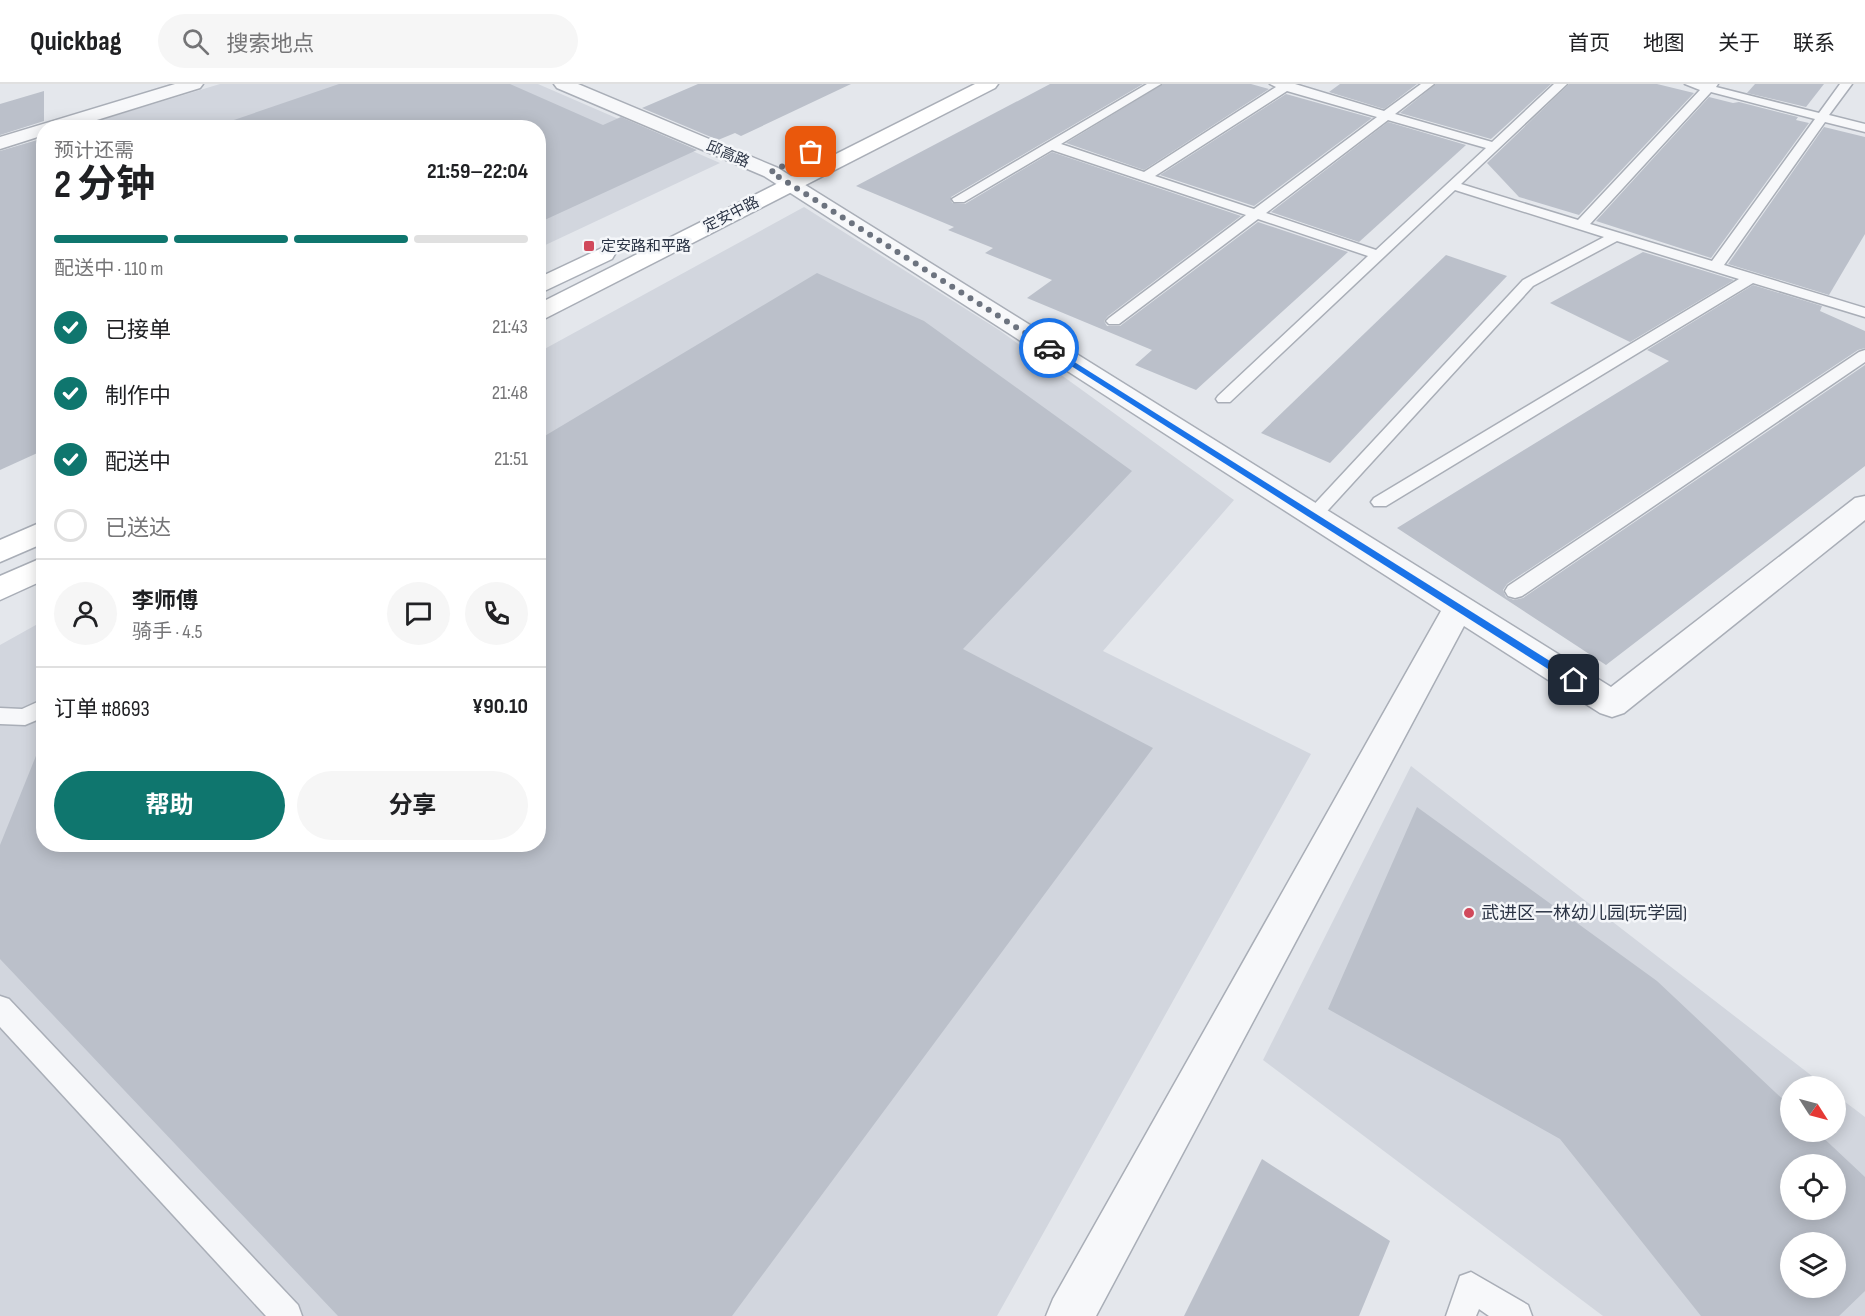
<!DOCTYPE html>
<html lang="zh">
<head>
<meta charset="utf-8">
<style>
  :root { --surface:#fff; --page:#f6f6f6; --text:#202124; --muted:#757577; --line:#e0e0e0; --accent:#0f766e }
  body { margin:0; font-family:"Sofia Sans Condensed","Noto Sans SC",sans-serif; background:var(--page); color:var(--text); height:100vh; display:flex; flex-direction:column; font-size:22px; white-space:nowrap }
  * { box-sizing:border-box; margin:0 }
  p { font-size:20px; color:var(--muted) }
  .icon { flex:none; width:33px; height:33px; fill:none; stroke:currentColor; stroke-width:2; stroke-linecap:round; stroke-linejoin:round }
  .map { position:relative; flex:1; overflow:hidden }
  .panel { position:absolute; left:36px; top:36px; width:510px; height:732px; display:flex; flex-direction:column; background:var(--surface); border-radius:24px; box-shadow:0 3px 15px #0003 }
  .panel>* { flex:none }
  .needle { width:39px; rotate:126deg }
  .buttons { position:absolute; left:1780px; top:992px; display:grid; gap:12px }
  .buttons a { display:grid; place-items:center; width:66px; height:66px; border-radius:50%; background:var(--surface); box-shadow:0 3px 15px #0003; font-size:30px }
  .pin { position:absolute; display:grid; place-items:center; width:51px; height:51px; color:#fff; margin:-26px; border-radius:12px; box-shadow:0 3px 9px #0006 }
  .courier { position:absolute; display:grid; place-items:center; width:60px; height:60px; margin:-30px; border:4px solid #1a73e8; border-radius:50%; background:#fff; color:#222; box-shadow:0 2px 8px #0007 }
  .head em { font-style:normal; font-weight:700 }
  .head div { display:flex; flex-direction:column-reverse }
  .head { display:flex; align-items:center; justify-content:space-between; height:102px; padding:0 18px }
  h1 { font-size:39px; font-weight:700; line-height:45px }
  .bar { display:grid; grid-template-columns:repeat(4,1fr); gap:9px 6px; align-content:center; height:72px; padding:0 18px }
  .bar i { height:8px; border-radius:4px; background:var(--line) }
  .bar .selected { background:var(--accent) }
  .bar p { grid-column:span 4 }
  .line { display:flex; align-items:center; gap:15px; padding:0 18px; border-top:2px solid var(--line) }
  .line div { flex:1 }
  .round { display:grid; place-items:center; flex:none; width:63px; height:63px; border-radius:32px; background:var(--page) }
  ol { padding:0 18px; list-style:none }
  li { display:flex; align-items:center; gap:18px; height:66px }
  li p { margin-inline-start:auto }
  li .icon { padding:6px; border-radius:50%; background:var(--accent); color:#fff; stroke-width:4 }
  li:last-child { color:var(--muted) }
  li i { width:33px; height:33px; border:3px solid var(--line); border-radius:50% }
  .cta { display:flex; gap:12px; margin-top:auto; padding:12px 18px }
  .cta a { flex:1; height:69px; border-radius:36px; background:var(--accent); color:#fff; font-size:24px; font-weight:700; line-height:69px; text-align:center }
  .cta a+a { background:var(--page); color:var(--text) }
  header { display:flex; align-items:center; gap:36px; box-sizing:border-box; height:84px; padding:0 30px; background:var(--surface); border-bottom:2px solid var(--line) }
  header strong { font-size:28px }
  nav { display:flex; gap:33px; margin-inline-start:auto; font-size:21px }
  .search { width:420px; height:54px; background:var(--page); display:flex; align-items:center; gap:15px; box-sizing:border-box; padding:0 21px; border-radius:33px; color:var(--muted); font-size:22px }
  .map>svg:first-child { display:block }
</style>
</head>
<body>
<header>
<strong>Quickbag</strong>
<div class="search"><svg class="icon" aria-label="search" viewBox="0 0 24 24"><circle cx="10" cy="10" r="6"/><path d="M15 15l6 6"/></svg>搜索地点</div>
<nav><a>首页</a><a>地图</a><a>关于</a><a>联系</a></nav>
</header>
<div class="map">
<svg width="1865" height="1232" viewBox="0 0 1865 1232">
  <rect width="100%" height="100%" fill="#e4e7ec"/>
  <g fill="#d2d6de" fill-rule="evenodd">
    <path d="M220 0H538L720 79 539 164 538 44H74Z"/>
    <path d="M804 123 999 246 1234 416 1103 567 1311 670 997 1232H0V561L43 537 44 760H538L539 268Z"/>
    <path d="M1411 682 1825 1002H1791V1047H1836V1011L1865 1033V1232H1603L1263 976ZM1791 1080H1836V1125H1791ZM1791 1158H1836V1203H1791Z"/>
  </g>
  <g fill="#bbc0ca" fill-rule="evenodd">
    <path d="M339 0H510L603 41 621 33 697 66 538 139V44H232L231 37Z"/>
    <path d="M698 0H851L741 52 735 49 718 56 642 24Z"/>
    <path d="M1050 0H1143L951 113 952 119 965 120 1052 68 1241 132 1108 232 1104 237 1107 242H1120L1258 138 1348 168 1196 306 1135 281 1152 266 1027 214 1052 196 985 169 993 164 948 146 954 143 856 102Z"/>
    <path d="M1163 0H1251L1269 5 1144 86 1066 59Z"/>
    <path d="M1340 0H1417L1384 25 1329 8Z"/>
    <path d="M1436 0H1551L1491 55 1400 29Z"/>
    <path d="M1569 0H1657L1694 9 1579 131 1519 113 1487 79Z"/>
    <path d="M1755 0H1824L1806 23 1747 9Z"/>
    <path d="M44 7V37L0 51V20Z"/>
    <path d="M1286 10 1372 34 1254 122 1160 91Z"/>
    <path d="M1709 13 1733 19 1739 18 1798 33 1796 36 1809 39 1711 174 1596 137Z"/>
    <path d="M1388 38 1466 61 1359 158 1271 128Z"/>
    <path d="M1824 43 1865 53V150L1829 211 1728 180Z"/>
    <path d="M44 54V366L0 386V67Z"/>
    <path d="M1643 168 1734 196 1630 258 1550 219Z"/>
    <path d="M1446 171 1507 192 1330 379 1261 349Z"/>
    <path d="M817 189 924 237 1132 387 963 565 1153 664 732 1232H338L0 875V761L42 657 44 658V760H538V356Z"/>
    <path d="M1753 201 1822 222 1820 227 1865 247V264L1858 266 1507 500 1503 506 1506 513 1514 516 1523 514 1865 281V382L1606 581 1397 444 1669 277 1647 266Z"/>
    <path d="M1417 723 1657 897 1791 1023V1047H1816L1865 1093V1207L1839 1232H1701L1560 1055 1328 925ZM1791 1080H1836V1125H1791ZM1791 1158H1836V1203H1791Z"/>
    <path d="M1262 1075 1390 1157 1359 1232H1184Z"/>
  </g>
  <g fill="none" stroke-linecap="round" stroke-linejoin="round">
    <g stroke="#a9aeb7" stroke-width="3">
      <g id="lane">
        <path d="M1147 0H1161L1061 60 1144 88 1276 3 1270 0H1295L1384 27 1421 0H1434L1395 30 1492 58 1554 0H1567L1461 100 1578 136 1700 6 1685 0H1718L1716 3 1819 29 1840 0H1852L1829 31 1865 40V48L1825 38 1724 181 1865 224V233L1753 199 1386 422H1374L1371 418 1374 414 1739 195 1617 157 1533 202 1319 436H1307L1304 432 1307 428 1523 196 1604 153 1455 106 1230 318H1218L1216 315 1218 312 1368 172 1258 135 1119 240H1109L1106 237 1109 234 1246 131 1052 66 964 118H954L952 115ZM1287 7 1377 33 1254 125 1155 92ZM1711 8 1815 35 1712 177 1590 140ZM1388 36 1486 64 1376 166 1266 129Z"/>
        <path d="M1865 266V278L1522 512 1515 514 1508 512 1505 507 1508 502 1859 268Z"/>
        <path d="M44 615V633L25 641 0 640V624L22 625Z"/>
        <path d="M0 912 9 915 298 1221 302 1232H266L0 943Z"/>
        <path d="M1471 1188 1528 1221 1532 1232H1489L1479 1225 1476 1232H1446L1460 1192Z"/>
      </g>
    </g>
    <g stroke="#a9aeb7" stroke-width="3">
      <g id="street">
        <path d="M175 0H203L200 4 71 44H44V51L0 65V53Z"/>
        <path d="M554 0H578L778 84 1611 603 1855 414 1865 412V436L1624 629 1612 633 1600 629 1464 542 1096 1232H1046L1053 1215 1441 527 764 92 557 4Z"/>
      </g>
    </g>
    <g stroke="#a9aeb7" stroke-width="3">
      <g id="secondary">
        <path d="M975 0H998L995 4 546 234 538 236V220Z"/>
        <path d="M604 163 612 165 615 170 612 175 538 210V194Z"/>
        <path d="M44 437V459L0 478V456Z"/>
        <path d="M44 473V496L0 516V492Z"/>
      </g>
    </g>
    <use href="#lane" fill="#f7f8fa" fill-rule="evenodd"/>
    <use href="#street" fill="#f7f8fa" fill-rule="evenodd"/>
    <use href="#secondary" fill="#fff" fill-rule="evenodd"/>
  </g>
  <path fill="#1a73e8" d="M1049 262 1577 594V599H1570L1046 266Z"/>
  <g fill="none" stroke-linecap="round" stroke-linejoin="round">
    <path stroke="#6c737f" stroke-width="6" stroke-dasharray="0 10.8" d="M811 68 771 88 1049 264"/>
  </g>
  <g fill="#d1495b" stroke="#f4f6f9" stroke-width="2">
    <rect x="583" y="156" width="12" height="12" rx="3"/>
    <circle cx="1469" cy="829" r="6"/>
  </g>
  <g text-anchor="middle" stroke-width="5" stroke-linejoin="round" paint-order="stroke">
    <g font-size="15" fill="#2b3445" stroke="#f4f6f9">
      <text transform="translate(728 70) rotate(23)" y="5">邱高路</text>
      <text transform="translate(731 130) rotate(-27)" y="5">定安中路</text>
    </g>
    <g font-size="15" fill="#2b3445" stroke="#f4f6f9" text-anchor="start">
      <text x="601" y="167">定安路和平路</text>
    </g>
    <g font-size="18" fill="#2b3445" stroke="#f4f6f9" text-anchor="start">
      <text x="1481" y="835">武进区一林幼儿园(玩学园)</text>
    </g>
  </g>
</svg>
<div class="buttons">
<a><svg class="needle" viewBox="-14 -14 28 28"><path d="M0-13l5 13h-10z" fill="#e53935"/><path d="M0 13l5-13h-10z" fill="#757577"/></svg></a>
<a><svg class="icon" aria-label="locate" viewBox="0 0 24 24"><circle cx="12" cy="12" r="6"/><path d="M12 2v4M12 18v4M2 12h4M18 12h4"/></svg></a>
<a><svg class="icon" aria-label="layers" viewBox="0 0 24 24"><path d="M12 4l9 5-9 5-9-5zM3 14l9 5 9-5"/></svg></a>
</div>
<div class="pin" style="left:811px;top:68px;background:#ea580c"><svg class="icon" aria-label="bag" viewBox="0 0 24 24"><path d="M5 8h14l-1 12H6zM9 8a3 3 0 0 1 6 0"/></svg></div>
<div class="pin" style="left:1574px;top:596px;background:#1f2937"><svg class="icon" aria-label="home" viewBox="0 0 24 24"><path d="M3 11l9-7 9 7M6 9v11h12V9"/></svg></div>
<div class="courier" style="left:1049px;top:264px"><svg class="icon" aria-label="car" viewBox="0 0 24 24"><path d="M5 17H2v-5l4-1 3-4h7l3 4 3 1v5h-3M9 17h6M6 11h13"/><circle cx="7" cy="17" r="2"/><circle cx="17" cy="17" r="2"/></svg></div>
<section class="panel">
<div class="head"><div><h1>2 分钟</h1><p>预计还需</p></div><em>21:59–22:04</em></div>
<div class="bar"><i class="selected"></i><i class="selected"></i><i class="selected"></i><i></i><p>配送中 · 110 m</p></div>
<ol>
<li><svg class="icon" aria-label="check" viewBox="0 0 24 24"><path d="M5 12l5 5 9-10"/></svg>已接单<p>21:43</p></li>
<li><svg class="icon" aria-label="check" viewBox="0 0 24 24"><path d="M5 12l5 5 9-10"/></svg>制作中<p>21:48</p></li>
<li><svg class="icon" aria-label="check" viewBox="0 0 24 24"><path d="M5 12l5 5 9-10"/></svg>配送中<p>21:51</p></li>
<li><i></i>已送达</li>
</ol>
<div class="line" style="height:108px"><a class="round"><svg class="icon" aria-label="person" viewBox="0 0 24 24"><circle cx="12" cy="8" r="4"/><path d="M4 21q1-7 8-7t8 7"/></svg></a><div><b>李师傅</b><p>骑手 · 4.5</p></div><a class="round"><svg class="icon" aria-label="chat" viewBox="0 0 24 24"><path d="M4 5h16v11H9l-5 4z"/></svg></a><a class="round"><svg class="icon" aria-label="phone" viewBox="0 0 24 24"><path d="M5 4h4l2 5-3 2q2 4 5 5l2-3 5 2v4C11 20 4 13 5 4z"/></svg></a></div>
<div class="line" style="height:78px"><div>订单 #8693</div><b>¥90.10</b></div>
<div class="cta"><a>帮助</a><a>分享</a></div>
</section>
</div>
</body>
</html>
